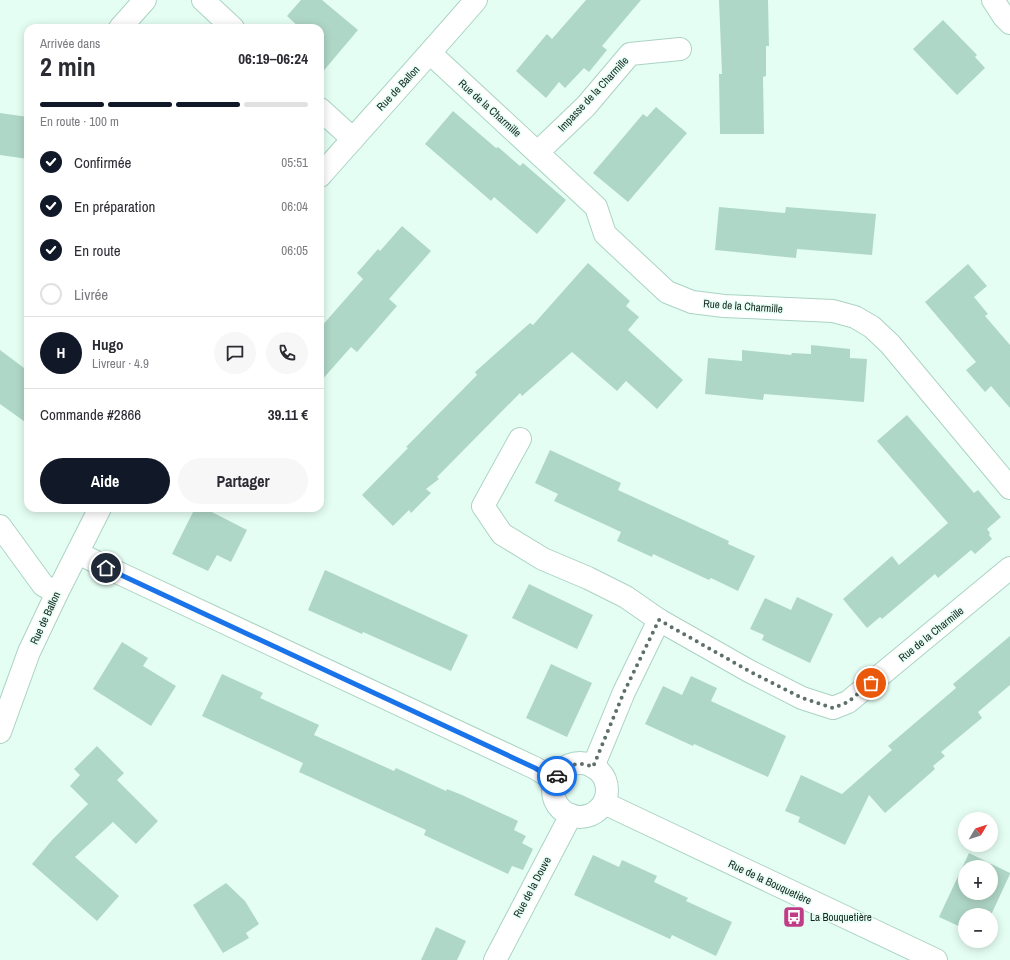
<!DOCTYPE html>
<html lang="fr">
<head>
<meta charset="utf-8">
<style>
  :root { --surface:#fff; --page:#f7f7f7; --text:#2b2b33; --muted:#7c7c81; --line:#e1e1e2; --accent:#111827 }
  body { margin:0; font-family:"Archivo Narrow",sans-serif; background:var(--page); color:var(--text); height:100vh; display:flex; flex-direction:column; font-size:15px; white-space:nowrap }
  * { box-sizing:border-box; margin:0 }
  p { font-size:13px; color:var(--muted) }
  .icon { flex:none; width:22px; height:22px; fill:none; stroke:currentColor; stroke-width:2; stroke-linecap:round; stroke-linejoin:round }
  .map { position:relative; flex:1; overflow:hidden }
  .panel { position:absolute; left:24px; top:24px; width:300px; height:488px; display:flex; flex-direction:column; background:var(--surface); border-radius:12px; box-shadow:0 2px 10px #0003 }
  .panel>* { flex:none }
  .needle { width:26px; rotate:51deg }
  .fabs { position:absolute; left:958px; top:812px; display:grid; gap:8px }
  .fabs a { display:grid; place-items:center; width:40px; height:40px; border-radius:50%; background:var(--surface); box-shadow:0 2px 10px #0003; font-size:20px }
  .pin { position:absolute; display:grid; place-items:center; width:34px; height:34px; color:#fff; margin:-17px; border:2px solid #fff; border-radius:50%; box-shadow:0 1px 4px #0007 }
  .courier { position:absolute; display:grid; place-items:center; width:40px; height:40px; margin:-20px; border:3px solid #1a73e8; border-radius:50%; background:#fff; color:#222; box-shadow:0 1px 5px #0007 }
  .headline em { font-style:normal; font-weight:700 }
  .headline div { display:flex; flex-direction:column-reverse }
  .headline { display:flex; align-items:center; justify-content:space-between; height:68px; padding:0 16px }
  h1 { font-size:26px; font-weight:700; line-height:30px }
  .bar { display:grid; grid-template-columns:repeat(4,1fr); gap:6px 4px; align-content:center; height:48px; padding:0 16px }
  .bar i { height:5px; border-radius:3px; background:var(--line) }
  .bar .selected { background:var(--accent) }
  .bar p { grid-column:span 4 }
  .line { display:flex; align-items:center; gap:10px; padding:0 16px; border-top:1px solid var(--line) }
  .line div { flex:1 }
  .round { display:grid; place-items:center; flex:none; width:42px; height:42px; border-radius:21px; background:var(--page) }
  ol { padding:0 16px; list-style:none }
  li { display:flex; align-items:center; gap:12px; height:44px }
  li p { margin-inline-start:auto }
  li .icon { padding:4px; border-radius:50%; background:var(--accent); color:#fff; stroke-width:4 }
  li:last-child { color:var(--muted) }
  li i { width:22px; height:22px; border:2px solid var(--line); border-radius:50% }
  .cta { display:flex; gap:8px; margin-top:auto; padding:8px 16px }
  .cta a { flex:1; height:46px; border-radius:24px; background:var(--accent); color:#fff; font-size:16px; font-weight:700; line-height:46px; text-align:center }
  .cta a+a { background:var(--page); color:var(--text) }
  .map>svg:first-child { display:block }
</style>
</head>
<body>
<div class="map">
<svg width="1010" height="960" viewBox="0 0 1010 960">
  <rect width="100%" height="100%" fill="#e5fef4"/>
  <g fill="#afd7c8" fill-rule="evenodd">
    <path d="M301 0H322L358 30 320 75V28H300L287 16Z"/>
    <path d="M586 0H641L602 46 607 50 589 72 584 68 565 88 559 82 546 98 516 71 547 34 552 39Z"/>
    <path d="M719 0H768L769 46H766V76L763 77 764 134H720L719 74H722Z"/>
    <path d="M943 20 977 55 975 57 985 68 957 95 913 49Z"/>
    <path d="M656 107 687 133 628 202 593 173 643 114 647 117Z"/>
    <path d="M453 111 496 148 498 147 520 166 523 163 566 200 537 234 494 197 491 201 425 144Z"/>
    <path d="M0 113 28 117V159L0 155Z"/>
    <path d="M719 207 785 213 786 207 876 214 872 255 797 249 796 258 715 250Z"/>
    <path d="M402 226 431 251 389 299 397 306 357 352 351 347 320 382V328L363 279 357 273 378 249 380 251Z"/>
    <path d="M588 263 630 301 626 306 639 317 628 330 683 380 657 409 626 381 617 391 572 352 522 396 520 393 437 477 439 479 426 489 431 493 411 513 409 510 393 526 362 495 408 448 406 447 477 375 475 372 530 323 533 325Z"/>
    <path d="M968 264 987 286 974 297 988 314 985 316 1010 345V408L991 386 985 392 966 370 976 362 925 302Z"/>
    <path d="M811 345 850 349V358L867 359 864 402 764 394 763 400 705 394 708 358 742 361V350L791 355 792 353 811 354Z"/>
    <path d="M0 350 28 371V424L0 404Z"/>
    <path d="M907 415 974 493 978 490 1001 517 987 529 990 533 989 535 992 539 975 554 971 550 938 578 935 574 882 619 880 617 867 628 843 599 892 556 899 565 948 523 877 441Z"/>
    <path d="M550 450 621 483 618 490 729 541 728 544 755 556 738 591 711 578 709 580 653 554 652 557 617 541 621 532 554 501 558 494 535 483Z"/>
    <path d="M195 508H204L247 530 231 562 217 555 208 571 172 554Z"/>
    <path d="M325 570 468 635 451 671 363 632 362 634 308 610Z"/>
    <path d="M529 584 593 615 577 649 512 618Z"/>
    <path d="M797 597 833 614 810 663 762 640 764 635 750 629 765 598 791 610Z"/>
    <path d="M1010 636V685L978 712 982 718 941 752 945 756 933 766 935 769 885 813 869 795 845 845 798 822 800 817 785 811 801 775 842 794 892 750 888 746 956 688 953 684Z"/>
    <path d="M122 642 148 658 143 666 176 686 151 726 93 689Z"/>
    <path d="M551 664 592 683 567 737 526 718Z"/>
    <path d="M222 674 263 693 260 698 319 725 314 735 394 771 396 768 446 791 447 789 462 795 518 821 514 830 526 836 522 843 533 849 523 870 512 866 508 874 424 835 426 830 299 772 303 763 202 716Z"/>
    <path d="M691 676 717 688 711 701 786 736 768 777 694 744 693 746 645 724 663 686 682 695Z"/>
    <path d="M97 746 124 773 117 780 158 821 136 844 113 822 75 857 119 896 97 921 32 864 52 840 88 804 70 786 80 775 74 769Z"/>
    <path d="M969 853 1010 873V874L991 915H965V929L939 917ZM965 867H991V893H965Z"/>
    <path d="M593 855 619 867 622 860 657 876 654 882 688 898 686 901 732 922 716 956 672 935 670 939 574 895Z"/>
    <path d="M226 883 245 901 259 924 246 933 249 938 223 953 193 905Z"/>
    <path d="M436 927 466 941 457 960H421Z"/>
  </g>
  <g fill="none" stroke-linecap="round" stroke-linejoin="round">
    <g stroke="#abd3c4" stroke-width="24">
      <g id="street">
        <path d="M203 0 233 28"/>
        <path d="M993 0 1004 17 1010 23"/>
        <path d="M120 28 145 0"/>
        <path d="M430 53 596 207 605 234 667 292 692 302 724 306 833 311 855 317 872 327 890 344 1010 488"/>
        <path d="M320 109 353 139"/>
        <path d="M538 152 586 106 630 54 680 49"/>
        <path d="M520 439 483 506 502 534 543 559 588 578 626 597 659 620"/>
        <path d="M0 526 43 585 57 593"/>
        <path d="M78 553 106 567 535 768 555 780"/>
        <circle cx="580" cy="790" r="27"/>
        <path d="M593 767 624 692 659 620 749 671 802 698 833 708 848 702 1010 568"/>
        <path d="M604 803 936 960"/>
        <path d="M495 960 571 815"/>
      </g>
    </g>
    <g stroke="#abd3c4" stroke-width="24">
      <g id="secondary">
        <path d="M320 176C372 117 425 59 476 0"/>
        <path d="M0 732 29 652 57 593 100 508"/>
      </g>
    </g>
    <use href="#street" stroke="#fff" stroke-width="22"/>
    <use href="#secondary" stroke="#fff" stroke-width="22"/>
  </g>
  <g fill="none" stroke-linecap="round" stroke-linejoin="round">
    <path stroke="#5e706a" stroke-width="4" stroke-dasharray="0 7.2" d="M557 776C567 764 579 761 593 767L624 692 659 620 749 671 802 698 833 708 848 702 871 683"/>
    <path stroke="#1a73e8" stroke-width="5" d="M106 568 535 768 555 780 557 776"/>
  </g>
  <defs>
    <g id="bus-square" transform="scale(1.15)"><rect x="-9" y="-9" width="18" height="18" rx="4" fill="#bf3d86" stroke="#e5fef4"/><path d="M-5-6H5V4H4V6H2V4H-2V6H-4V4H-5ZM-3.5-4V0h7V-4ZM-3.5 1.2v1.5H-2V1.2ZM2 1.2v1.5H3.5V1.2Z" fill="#fff"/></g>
  </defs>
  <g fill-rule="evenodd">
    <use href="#bus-square" x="794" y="917"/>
  </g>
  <g text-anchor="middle" stroke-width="3" stroke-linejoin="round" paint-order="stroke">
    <g font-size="11" fill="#15241f" stroke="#e5fef4">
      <text transform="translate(398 88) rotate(-47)" y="4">Rue de Ballon</text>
      <text transform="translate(593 94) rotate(-47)" y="4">Impasse de la Charmille</text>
      <text transform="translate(490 108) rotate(42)" y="4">Rue de la Charmille</text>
      <text transform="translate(743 306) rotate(4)" y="4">Rue de la Charmille</text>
      <text transform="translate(45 618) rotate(-65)" y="4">Rue de Ballon</text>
      <text transform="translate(931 634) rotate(-39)" y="4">Rue de la Charmille</text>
      <text transform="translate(770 882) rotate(25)" y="4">Rue de la Bouquetière</text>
      <text transform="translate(532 887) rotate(-62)" y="4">Rue de la Douve</text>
    </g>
    <g font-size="11" fill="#15241f" stroke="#e5fef4" text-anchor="start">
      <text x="810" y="921">La Bouquetière</text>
    </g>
  </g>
</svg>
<div class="fabs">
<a><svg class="needle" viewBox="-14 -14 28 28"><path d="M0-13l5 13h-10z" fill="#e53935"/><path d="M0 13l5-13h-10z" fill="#7c7c81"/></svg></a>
<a>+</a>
<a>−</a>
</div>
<div class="pin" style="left:871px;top:683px;background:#ea580c"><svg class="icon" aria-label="bag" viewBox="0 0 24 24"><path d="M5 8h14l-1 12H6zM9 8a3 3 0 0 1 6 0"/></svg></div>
<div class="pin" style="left:106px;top:568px;background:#1f2937"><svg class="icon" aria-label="home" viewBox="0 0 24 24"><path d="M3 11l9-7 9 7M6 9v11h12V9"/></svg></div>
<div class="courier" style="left:557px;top:776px"><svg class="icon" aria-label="car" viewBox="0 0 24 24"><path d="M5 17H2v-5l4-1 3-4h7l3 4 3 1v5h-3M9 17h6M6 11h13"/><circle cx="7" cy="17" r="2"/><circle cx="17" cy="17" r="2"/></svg></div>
<section class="panel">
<div class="headline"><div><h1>2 min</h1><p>Arrivée dans</p></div><em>06:19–06:24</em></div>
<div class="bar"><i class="selected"></i><i class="selected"></i><i class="selected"></i><i></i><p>En route · 100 m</p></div>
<ol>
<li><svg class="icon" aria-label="check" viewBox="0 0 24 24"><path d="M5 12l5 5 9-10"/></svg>Confirmée<p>05:51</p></li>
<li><svg class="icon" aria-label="check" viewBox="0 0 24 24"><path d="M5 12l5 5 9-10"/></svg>En préparation<p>06:04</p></li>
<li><svg class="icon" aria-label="check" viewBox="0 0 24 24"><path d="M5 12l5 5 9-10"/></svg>En route<p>06:05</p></li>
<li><i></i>Livrée</li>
</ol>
<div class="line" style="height:72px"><b class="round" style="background:var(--accent);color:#fff">H</b><div><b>Hugo</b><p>Livreur · 4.9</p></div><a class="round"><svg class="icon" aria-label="chat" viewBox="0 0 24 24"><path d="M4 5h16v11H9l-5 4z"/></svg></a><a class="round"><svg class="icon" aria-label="phone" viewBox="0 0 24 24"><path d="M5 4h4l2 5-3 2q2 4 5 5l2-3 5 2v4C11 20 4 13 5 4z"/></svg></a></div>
<div class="line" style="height:52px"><div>Commande #2866</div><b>39.11 €</b></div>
<div class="cta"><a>Aide</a><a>Partager</a></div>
</section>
</div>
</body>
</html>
